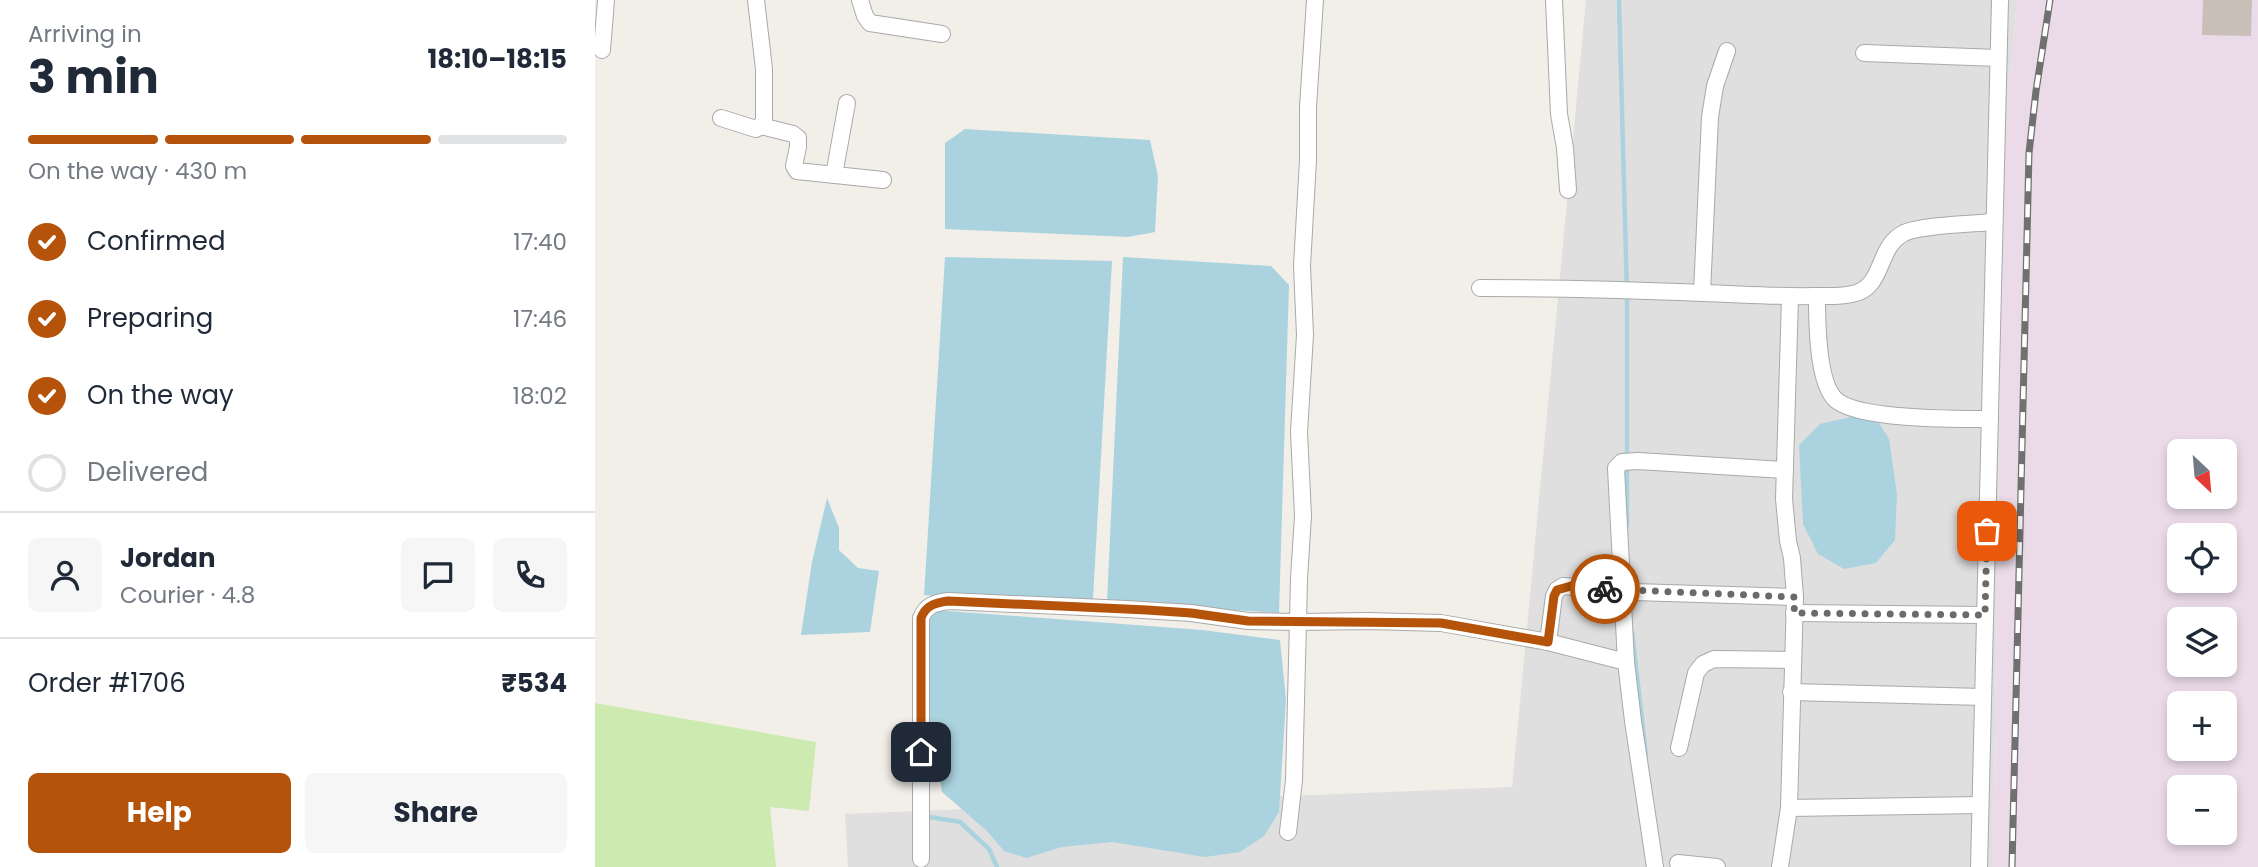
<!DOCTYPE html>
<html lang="en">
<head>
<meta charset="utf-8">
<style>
  :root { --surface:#fff; --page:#f6f6f7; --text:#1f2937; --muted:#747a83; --line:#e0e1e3; --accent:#b45309 }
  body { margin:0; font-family:Poppins,sans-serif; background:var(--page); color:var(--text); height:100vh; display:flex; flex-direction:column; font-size:26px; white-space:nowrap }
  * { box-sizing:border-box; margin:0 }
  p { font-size:23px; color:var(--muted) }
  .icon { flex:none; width:38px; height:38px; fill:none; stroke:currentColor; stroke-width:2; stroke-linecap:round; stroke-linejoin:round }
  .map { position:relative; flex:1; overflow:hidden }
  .sheet { display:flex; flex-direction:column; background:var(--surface); width:595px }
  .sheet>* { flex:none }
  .needle { width:46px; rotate:154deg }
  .controls { position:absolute; left:1572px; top:439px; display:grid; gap:14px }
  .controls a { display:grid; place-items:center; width:70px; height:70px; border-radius:10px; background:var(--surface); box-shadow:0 4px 10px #0003; font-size:35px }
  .pin { position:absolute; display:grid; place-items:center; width:60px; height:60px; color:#fff; margin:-30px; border-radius:14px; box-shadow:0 4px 10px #0006 }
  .courier { position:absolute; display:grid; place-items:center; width:70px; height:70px; margin:-35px; border:5px solid #b45309; border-radius:50%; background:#fff; color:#222; box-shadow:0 2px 9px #0007 }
  .headline em { font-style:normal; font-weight:700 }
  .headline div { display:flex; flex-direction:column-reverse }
  .headline { display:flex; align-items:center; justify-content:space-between; height:119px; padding:0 28px }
  h1 { font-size:46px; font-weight:700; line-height:52px }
  .bar { display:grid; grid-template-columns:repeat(4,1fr); gap:10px 7px; align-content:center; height:84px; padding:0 28px }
  .bar i { height:9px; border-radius:5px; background:var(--line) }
  .bar .current { background:var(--accent) }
  .bar p { grid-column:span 4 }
  .line { display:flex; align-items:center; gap:18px; padding:0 28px; border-top:2px solid var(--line) }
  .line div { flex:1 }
  .round { display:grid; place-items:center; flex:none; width:74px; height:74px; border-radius:10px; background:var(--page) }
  ol { padding:0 28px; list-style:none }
  li { display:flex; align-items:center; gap:21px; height:77px }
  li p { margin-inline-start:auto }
  li .icon { padding:7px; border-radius:50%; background:var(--accent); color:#fff; stroke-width:4 }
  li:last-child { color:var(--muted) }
  li i { width:38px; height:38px; border:4px solid var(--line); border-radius:50% }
  .primary-button { display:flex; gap:14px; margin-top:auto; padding:14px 28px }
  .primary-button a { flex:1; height:80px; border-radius:10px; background:var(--accent); color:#fff; font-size:28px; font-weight:700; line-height:80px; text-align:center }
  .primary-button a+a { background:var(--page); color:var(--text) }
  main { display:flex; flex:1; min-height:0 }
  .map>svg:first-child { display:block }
</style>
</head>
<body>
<main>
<section class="sheet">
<div class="headline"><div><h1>3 min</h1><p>Arriving in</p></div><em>18:10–18:15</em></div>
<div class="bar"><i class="current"></i><i class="current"></i><i class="current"></i><i></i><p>On the way · 430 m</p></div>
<ol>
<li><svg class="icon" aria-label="check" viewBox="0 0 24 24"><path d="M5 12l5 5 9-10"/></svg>Confirmed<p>17:40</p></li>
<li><svg class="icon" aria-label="check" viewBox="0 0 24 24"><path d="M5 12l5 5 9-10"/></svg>Preparing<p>17:46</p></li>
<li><svg class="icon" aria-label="check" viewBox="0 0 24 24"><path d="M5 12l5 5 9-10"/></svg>On the way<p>18:02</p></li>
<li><i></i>Delivered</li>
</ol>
<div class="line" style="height:126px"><a class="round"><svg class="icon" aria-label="person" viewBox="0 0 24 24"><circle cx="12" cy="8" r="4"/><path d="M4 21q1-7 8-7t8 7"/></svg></a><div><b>Jordan</b><p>Courier · 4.8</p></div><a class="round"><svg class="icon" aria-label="chat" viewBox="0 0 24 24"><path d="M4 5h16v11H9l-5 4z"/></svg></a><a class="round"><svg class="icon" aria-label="phone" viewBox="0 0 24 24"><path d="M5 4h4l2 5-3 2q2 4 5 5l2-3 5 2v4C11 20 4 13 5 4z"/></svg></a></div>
<div class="line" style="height:91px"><div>Order #1706</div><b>₹534</b></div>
<div class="primary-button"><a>Help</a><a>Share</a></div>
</section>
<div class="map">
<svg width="1663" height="867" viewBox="0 0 1663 867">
  <rect width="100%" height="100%" fill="#f2efe9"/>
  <path fill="#e0dfdf" d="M991 0H1422L1408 149 1398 867H253L250 814 917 787Z"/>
  <path fill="#ebdbe8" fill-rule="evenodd" d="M1422 0H1663V867H1398L1408 149ZM1584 452H1629V497H1584ZM1584 536H1629V581H1584ZM1584 620H1629V665H1584ZM1584 704H1629V749H1584ZM1584 788H1629V833H1584Z"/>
  <path fill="#cdebb0" d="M0 703 221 742 214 811 175 807 181 867H0Z"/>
  <g fill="#aad3df">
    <path d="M370 129 555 140 563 176 560 232 533 237 350 229V143Z"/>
    <path d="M350 257 517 261 498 599 484 608 329 595Z"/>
    <path d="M528 257 676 266 694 285 684 613 512 602Z"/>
    <path d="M1277 412 1294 439 1302 494 1300 540 1281 563 1249 569 1223 554 1208 524 1204 445 1225 424Z"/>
    <path d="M232 498 244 528V550L263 568 284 571 275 632 206 635 217 562Z"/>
    <path d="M339 610 607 630 685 640 691 700 684 812 669 836 645 852 610 857 517 842 467 847 431 858 409 851 392 831 347 792 336 731 327 625Z"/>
  </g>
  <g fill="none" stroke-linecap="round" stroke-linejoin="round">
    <g stroke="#aad3df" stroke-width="4.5">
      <path d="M1024 0 1032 295V525"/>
      <path d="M1037 632 1051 755"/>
      <path d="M335 817 365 822 394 849 402 867"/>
    </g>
  </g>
  <path fill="#c7bfb8" d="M1608 0H1657L1656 36 1607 35Z"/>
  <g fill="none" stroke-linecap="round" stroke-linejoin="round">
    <g stroke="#a9a9a9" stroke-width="18">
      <g id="minor">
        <path d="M265 0 270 16 275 23 347 34"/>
        <path d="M959 0 964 114 970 148 973 190"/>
        <path d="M7 50 11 0"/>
        <path d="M1269 53 1403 58"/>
        <path d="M126 118 161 129 166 126 169 120V69L161 0"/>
        <path d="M166 126 198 134 203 138V147L199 166 202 171 288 180"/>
        <path d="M239 175 252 103"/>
        <path d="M885 288C959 288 1034 290 1108 293 1145 294 1182 297 1220 296 1232 296 1244 297 1257 294 1290 288 1281 247 1309 233 1326 225 1377 224 1398 222"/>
        <path d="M1107 293 1115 117 1120 86 1132 51"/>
        <path d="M1222 296C1222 321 1222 383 1241 400 1264 420 1362 419 1395 419"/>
        <path d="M1199 613 1390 615"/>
        <path d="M953 642 959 596 962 590 968 586 1039 592 1200 597"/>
        <path d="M1196 692 1388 697"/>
        <path d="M1084 748 1101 673 1108 664 1119 659 1198 660"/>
        <path d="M1194 808 1385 805"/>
        <path d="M693 832 699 780 703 622 773 621 846 623 953 642 1031 662"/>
        <path d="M326 859V618C331 605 340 603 353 601L531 609 596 613 653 621 703 622 704 578 708 516 704 432 710 335 707 266 713 160V107L720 0"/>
        <path d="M1083 863 1122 867"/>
        <path d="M1060 867 1038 721 1031 662 1021 468 1027 462 1043 461 1190 470"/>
        <path d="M1185 867 1194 808 1200 597 1197 558 1193 541 1189 499 1195 297"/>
        <path d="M1384 867 1405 0"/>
      </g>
    </g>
    <use href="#minor" stroke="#fff" stroke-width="16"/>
    <g stroke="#707070" stroke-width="7">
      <path id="rail" d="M1417 867 1434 153 1441 91 1455 0"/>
    </g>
    <use href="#rail" stroke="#fff" stroke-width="4.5" stroke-dasharray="13" stroke-linecap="butt"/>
  </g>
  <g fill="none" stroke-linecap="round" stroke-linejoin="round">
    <path stroke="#6b6a68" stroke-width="7" stroke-dasharray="0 12.6" d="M1010 589 1200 597 1199 613 1390 615 1392 531"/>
    <path stroke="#b45309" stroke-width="9" d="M326 752V618C331 605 340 603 353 601L552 610 596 613 653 621 846 623 953 642 959 596 962 590 976 586 1010 589"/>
  </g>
</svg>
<div class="controls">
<a><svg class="needle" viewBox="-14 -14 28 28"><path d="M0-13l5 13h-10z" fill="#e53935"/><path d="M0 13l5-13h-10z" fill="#747a83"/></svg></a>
<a><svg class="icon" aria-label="locate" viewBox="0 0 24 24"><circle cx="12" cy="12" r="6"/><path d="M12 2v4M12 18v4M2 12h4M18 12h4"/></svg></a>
<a><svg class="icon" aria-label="layers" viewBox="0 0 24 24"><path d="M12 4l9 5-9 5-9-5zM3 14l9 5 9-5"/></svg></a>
<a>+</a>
<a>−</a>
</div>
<div class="pin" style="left:1392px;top:531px;background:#ea580c"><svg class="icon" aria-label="bag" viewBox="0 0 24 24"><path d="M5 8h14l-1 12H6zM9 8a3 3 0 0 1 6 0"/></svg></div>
<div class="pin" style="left:326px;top:752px;background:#1f2937"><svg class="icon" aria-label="home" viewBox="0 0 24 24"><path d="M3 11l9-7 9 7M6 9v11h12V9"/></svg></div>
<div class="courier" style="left:1010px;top:589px"><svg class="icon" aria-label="bike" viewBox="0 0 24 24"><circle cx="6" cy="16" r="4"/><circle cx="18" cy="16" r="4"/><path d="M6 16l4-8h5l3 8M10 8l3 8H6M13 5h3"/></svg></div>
</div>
</main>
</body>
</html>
